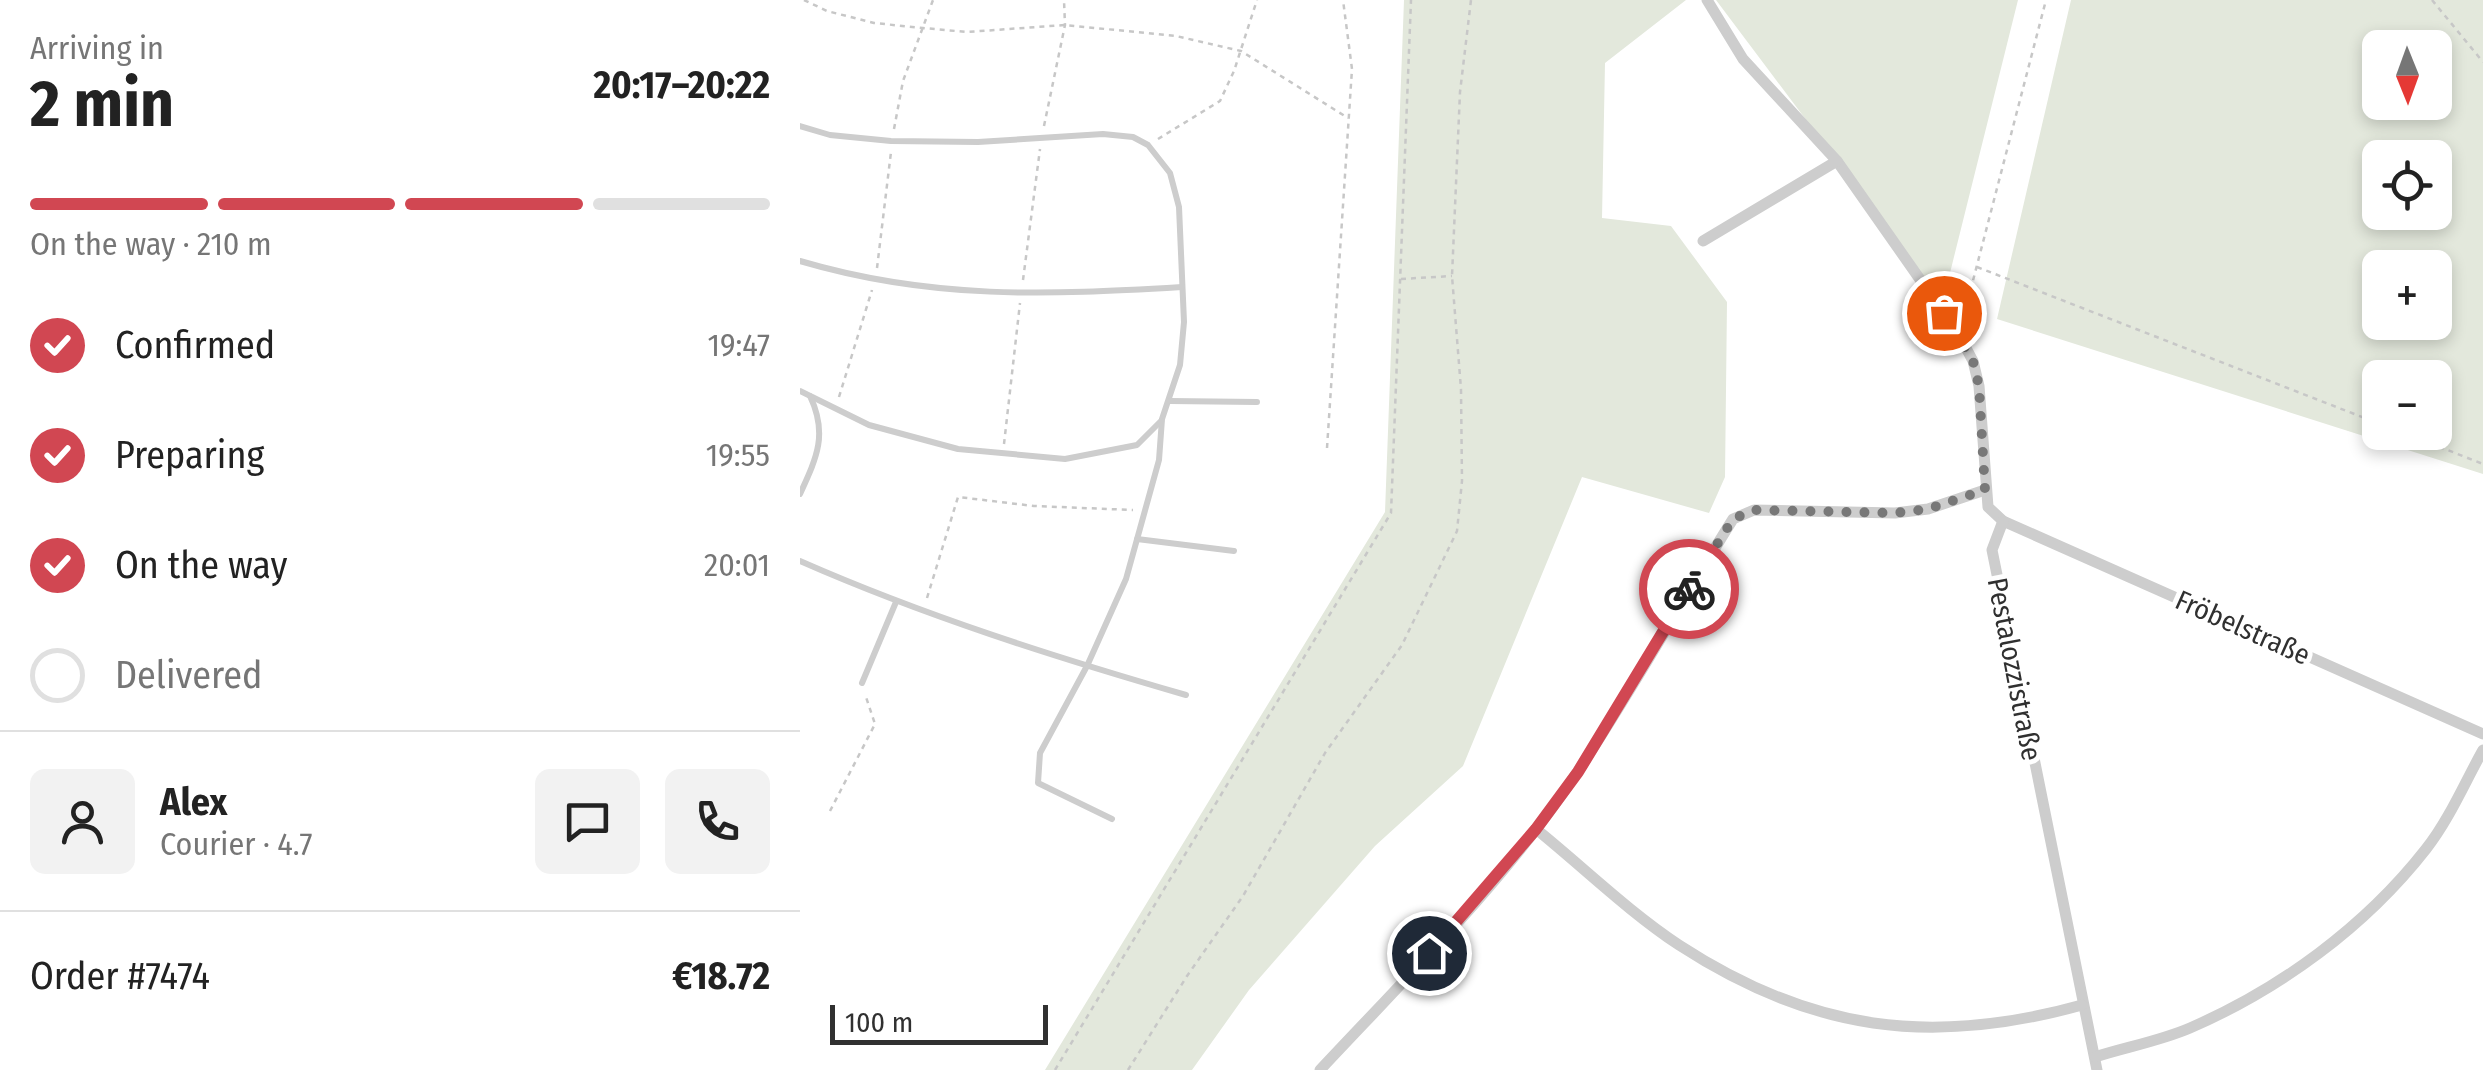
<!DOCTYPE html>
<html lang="en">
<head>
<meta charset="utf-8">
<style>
  :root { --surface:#fff; --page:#f2f2f2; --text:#222; --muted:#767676; --line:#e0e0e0; --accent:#d14752 }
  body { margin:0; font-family:"Fira Sans Condensed",sans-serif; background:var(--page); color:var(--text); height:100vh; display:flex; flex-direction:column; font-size:38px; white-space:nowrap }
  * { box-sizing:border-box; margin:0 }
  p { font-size:32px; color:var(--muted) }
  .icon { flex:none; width:55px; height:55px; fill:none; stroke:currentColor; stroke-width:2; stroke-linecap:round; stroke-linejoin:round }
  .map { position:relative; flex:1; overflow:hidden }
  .sheet { display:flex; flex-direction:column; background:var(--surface); width:800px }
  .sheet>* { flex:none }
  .needle { width:65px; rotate:179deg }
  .fabs { position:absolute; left:1562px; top:30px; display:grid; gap:20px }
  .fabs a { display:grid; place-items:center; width:90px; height:90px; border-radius:15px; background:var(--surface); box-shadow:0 5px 15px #0003; font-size:50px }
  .scale { position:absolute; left:30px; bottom:25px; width:218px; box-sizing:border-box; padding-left:10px; border:5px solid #303030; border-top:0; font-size:28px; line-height:35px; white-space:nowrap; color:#303030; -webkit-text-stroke:8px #fff; paint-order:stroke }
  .pin { position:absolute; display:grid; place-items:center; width:85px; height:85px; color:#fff; margin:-42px; border:5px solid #fff; border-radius:50%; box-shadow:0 2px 10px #0007 }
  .courier { position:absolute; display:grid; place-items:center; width:100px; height:100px; margin:-50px; border:8px solid #d14752; border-radius:50%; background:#fff; color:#222; box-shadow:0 2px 12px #0007 }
  .overview em { font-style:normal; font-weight:700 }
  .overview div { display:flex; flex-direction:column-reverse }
  .overview { display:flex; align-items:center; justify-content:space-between; height:170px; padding:0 30px }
  h1 { font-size:65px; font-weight:700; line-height:75px }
  .bar { display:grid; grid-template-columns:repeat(4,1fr); gap:15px 10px; align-content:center; height:120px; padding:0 30px }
  .bar i { height:12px; border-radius:8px; background:var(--line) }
  .bar .active { background:var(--accent) }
  .bar p { grid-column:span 4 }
  .line { display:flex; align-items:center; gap:25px; padding:0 30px; border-top:2px solid var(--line) }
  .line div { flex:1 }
  .round { display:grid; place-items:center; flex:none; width:105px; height:105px; border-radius:15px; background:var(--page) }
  ol { padding:0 30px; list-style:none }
  li { display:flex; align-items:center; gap:30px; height:110px }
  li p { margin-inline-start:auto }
  li .icon { padding:10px; border-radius:50%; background:var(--accent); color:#fff; stroke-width:4 }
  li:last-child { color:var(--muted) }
  li i { width:55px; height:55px; border:5px solid var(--line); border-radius:50% }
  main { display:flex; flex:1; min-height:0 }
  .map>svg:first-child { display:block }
</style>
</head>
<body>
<main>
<section class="sheet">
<div class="overview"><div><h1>2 min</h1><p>Arriving in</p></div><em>20:17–20:22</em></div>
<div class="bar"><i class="active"></i><i class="active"></i><i class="active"></i><i></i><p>On the way · 210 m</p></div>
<ol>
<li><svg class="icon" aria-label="check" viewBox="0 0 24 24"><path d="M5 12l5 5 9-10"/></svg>Confirmed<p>19:47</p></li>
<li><svg class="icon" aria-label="check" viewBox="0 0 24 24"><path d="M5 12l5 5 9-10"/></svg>Preparing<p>19:55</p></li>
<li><svg class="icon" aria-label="check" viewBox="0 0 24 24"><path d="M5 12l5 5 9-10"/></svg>On the way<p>20:01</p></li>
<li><i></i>Delivered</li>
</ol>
<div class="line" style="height:180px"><a class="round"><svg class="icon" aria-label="person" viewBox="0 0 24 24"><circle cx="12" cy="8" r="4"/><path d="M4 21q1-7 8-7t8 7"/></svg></a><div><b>Alex</b><p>Courier · 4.7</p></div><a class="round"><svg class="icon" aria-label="chat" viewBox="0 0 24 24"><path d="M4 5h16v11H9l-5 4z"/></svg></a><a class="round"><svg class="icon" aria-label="phone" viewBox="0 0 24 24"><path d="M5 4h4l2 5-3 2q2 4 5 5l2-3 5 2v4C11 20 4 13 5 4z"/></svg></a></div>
<div class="line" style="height:130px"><div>Order #7474</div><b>€18.72</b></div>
</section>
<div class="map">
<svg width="1683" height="1070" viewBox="0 0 1683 1070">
  <rect width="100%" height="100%" fill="#fff"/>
  <g fill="#e3e8dc" fill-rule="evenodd">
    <path d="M604 0H886L805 63 802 218 871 226 927 302 925 477 909 513 782 477 663 766 575 846 449 990 392 1070H245L585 512Z"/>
    <path d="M916 0H1218L1141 309 1037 161Z"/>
    <path d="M1271 0H1683V474L1197 319ZM1580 48H1635V102H1580ZM1580 158H1635V212H1580ZM1580 268H1635V322H1580ZM1580 378H1635V432H1580Z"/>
  </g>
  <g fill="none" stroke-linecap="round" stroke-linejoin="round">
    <g stroke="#c7c7c7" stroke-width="2.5" stroke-dasharray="5 5" stroke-linecap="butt">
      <path d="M4 0 27 11 74 23 123 28 167 32 265 25 376 36 441 51 548 118"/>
      <path d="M1632 0 1683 62"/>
      <path d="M244 126 265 25 264 0"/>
      <path d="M94 129 103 81 133 0"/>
      <path d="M358 139 420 101 434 71 457 0"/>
      <path d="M1177 267 1580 424"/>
      <path d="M77 268 91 152"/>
      <path d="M601 279 652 276"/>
      <path d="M223 280 240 149"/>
      <path d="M1163 319 1246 0"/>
      <path d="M39 397 72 290"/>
      <path d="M1602 432 1683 464"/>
      <path d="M204 444 220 303"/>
      <path d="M527 448 552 69 543 0"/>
      <path d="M127 598 158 497 234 506 333 510"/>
      <path d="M30 811 75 724 65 694"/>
      <path d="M255 1070 591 513 611 0"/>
      <path d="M328 1070 387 976 443 896 525 753 602 645 657 531 662 481 661 389 652 276 660 92 671 0"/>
    </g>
    <g stroke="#cdcdcd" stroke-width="6">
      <path d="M0 126 30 135 91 141 178 142 303 134 333 137 348 145 370 173 379 207 384 322 380 365 362 419 359 460 326 579 287 666 240 753 238 783 312 819"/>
      <path d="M0 261C132 300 247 295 382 287"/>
      <path d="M0 391 69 425 158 449 265 459 337 445 361 421"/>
      <path d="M370 401 457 402"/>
      <path d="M0 494C17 457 28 434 10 396"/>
      <path d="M337 539 434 551"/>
      <path d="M0 561C125 616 255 657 386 695"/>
      <path d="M62 683 96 602"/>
    </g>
    <g stroke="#cdcdcd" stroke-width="11">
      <path d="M907 0 943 59 1037 161 1159 335 1173 361 1179 386 1188 507 1203 521 1683 734"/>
      <path d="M903 241 1037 161"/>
      <path d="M1203 521 1192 550 1297 1070"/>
      <path d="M736 829C783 867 829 912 879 945 1011 1031 1131 1047 1282 1005"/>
      <path d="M1295 1057C1326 1047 1360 1041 1390 1028 1480 989 1565 927 1626 849 1649 820 1665 782 1683 750"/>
      <path d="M520 1070C607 977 708 877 778 771 833 689 881 602 933 519L954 510 1095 513 1128 509 1185 490"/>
    </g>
  </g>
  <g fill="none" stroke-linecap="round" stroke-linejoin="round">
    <path stroke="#787878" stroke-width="10" stroke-dasharray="0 18" d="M889 589 933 519 954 510 1095 513 1128 509 1185 490 1179 386 1173 361 1144 313"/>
    <path stroke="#d14752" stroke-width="12" d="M629 953 736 829 778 772 889 589"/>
  </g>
  <g text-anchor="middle" stroke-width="10" stroke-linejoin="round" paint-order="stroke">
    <g font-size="28" fill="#303030" stroke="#fff">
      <text transform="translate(1443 627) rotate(24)" y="10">Fröbelstraße</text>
      <text transform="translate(1215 669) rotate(79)" y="10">Pestalozzistraße</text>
    </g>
  </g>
</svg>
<div class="fabs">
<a><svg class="needle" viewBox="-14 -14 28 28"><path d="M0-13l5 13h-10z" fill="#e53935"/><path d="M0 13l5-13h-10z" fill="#767676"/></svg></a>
<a><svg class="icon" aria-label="locate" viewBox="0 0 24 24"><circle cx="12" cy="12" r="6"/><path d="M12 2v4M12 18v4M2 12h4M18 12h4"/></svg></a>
<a>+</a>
<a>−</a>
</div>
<div class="scale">100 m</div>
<div class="pin" style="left:1144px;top:313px;background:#ea580c"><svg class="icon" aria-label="bag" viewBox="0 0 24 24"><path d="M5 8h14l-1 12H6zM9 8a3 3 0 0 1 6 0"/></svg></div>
<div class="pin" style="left:629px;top:953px;background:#1f2937"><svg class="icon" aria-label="home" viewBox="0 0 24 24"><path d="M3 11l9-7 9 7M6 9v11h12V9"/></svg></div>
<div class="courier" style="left:889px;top:589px"><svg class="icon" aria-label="bike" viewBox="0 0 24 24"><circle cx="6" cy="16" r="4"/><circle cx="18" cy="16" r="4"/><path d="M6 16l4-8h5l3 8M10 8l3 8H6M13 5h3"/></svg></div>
</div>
</main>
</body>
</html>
